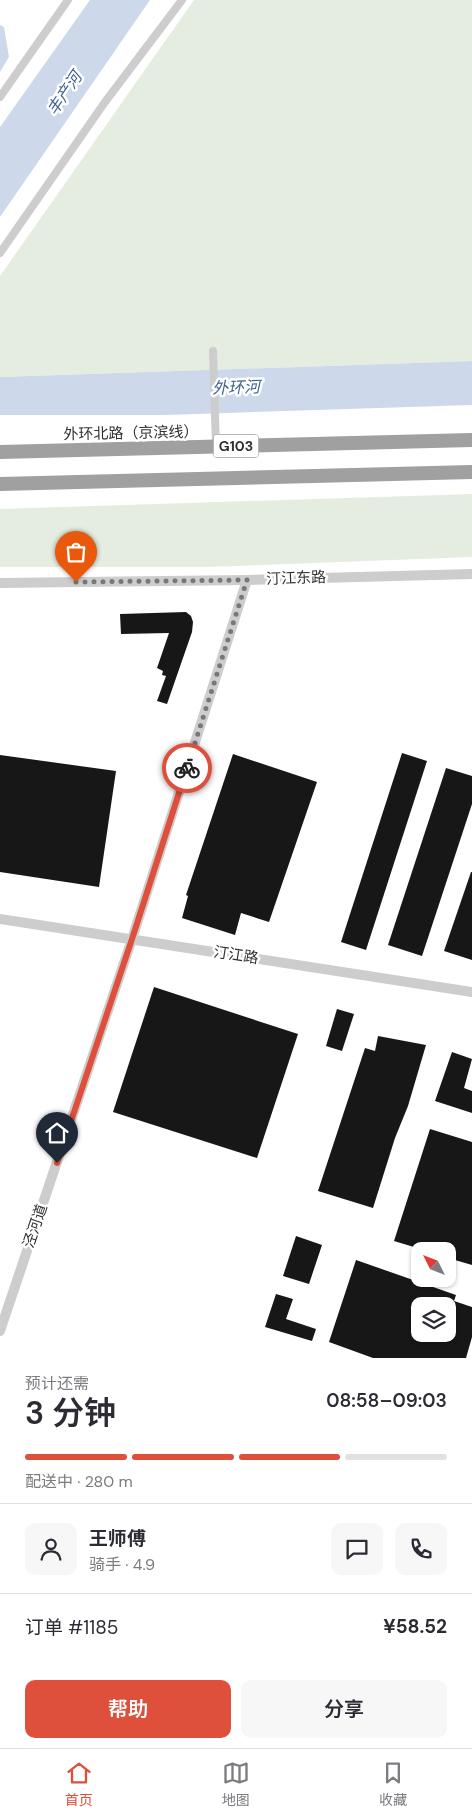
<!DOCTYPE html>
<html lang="zh">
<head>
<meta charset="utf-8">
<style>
  :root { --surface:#fff; --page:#f7f7f7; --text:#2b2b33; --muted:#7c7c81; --line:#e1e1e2; --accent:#de4f3c }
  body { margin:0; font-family:"DM Sans","Noto Sans SC",sans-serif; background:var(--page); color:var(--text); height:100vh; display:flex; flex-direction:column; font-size:19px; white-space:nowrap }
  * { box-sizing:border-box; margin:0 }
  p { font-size:16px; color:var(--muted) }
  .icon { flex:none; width:28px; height:28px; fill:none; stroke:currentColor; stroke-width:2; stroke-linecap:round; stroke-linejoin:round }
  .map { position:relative; height:1358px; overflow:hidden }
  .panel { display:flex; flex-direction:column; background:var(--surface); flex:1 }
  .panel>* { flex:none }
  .needle { width:32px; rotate:312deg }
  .buttons { position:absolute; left:411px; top:1242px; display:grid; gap:10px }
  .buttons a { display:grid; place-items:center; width:45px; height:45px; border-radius:10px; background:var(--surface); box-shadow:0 1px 4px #0004; font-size:25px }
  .pin { position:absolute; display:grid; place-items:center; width:42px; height:42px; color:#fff; margin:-51px -21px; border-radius:50% 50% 50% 0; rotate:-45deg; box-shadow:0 0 5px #0007 }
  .pin .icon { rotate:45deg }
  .courier { position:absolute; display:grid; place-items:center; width:50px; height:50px; margin:-25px; border:4px solid #de4f3c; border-radius:50%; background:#fff; color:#222; box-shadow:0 1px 6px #0007 }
  .summary em { font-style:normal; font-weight:600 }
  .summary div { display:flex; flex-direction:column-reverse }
  .summary { display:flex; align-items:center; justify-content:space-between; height:85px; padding:0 25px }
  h1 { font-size:32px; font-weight:600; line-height:38px }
  .bar { display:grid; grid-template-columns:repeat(4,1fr); gap:8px 5px; align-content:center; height:60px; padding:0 25px }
  .bar i { height:6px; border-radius:4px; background:var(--line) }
  .bar .selected { background:var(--accent) }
  .bar p { grid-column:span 4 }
  .line { display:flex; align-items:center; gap:12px; padding:0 25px; border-top:1px solid var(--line) }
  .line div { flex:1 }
  .round { display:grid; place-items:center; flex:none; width:52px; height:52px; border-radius:10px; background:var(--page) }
  .primary-button { display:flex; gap:10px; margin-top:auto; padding:10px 25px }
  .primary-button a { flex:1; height:58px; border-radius:10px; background:var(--accent); color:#fff; font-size:20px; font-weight:600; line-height:58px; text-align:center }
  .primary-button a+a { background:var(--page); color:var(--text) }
  .tabs { display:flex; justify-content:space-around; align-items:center; height:70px; border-top:1px solid var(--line); background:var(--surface); font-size:14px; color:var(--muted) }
  .tabs a { display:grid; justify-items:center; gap:2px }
  .tabs .selected { color:var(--accent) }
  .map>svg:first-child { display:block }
</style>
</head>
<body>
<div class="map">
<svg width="472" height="1358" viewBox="0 0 472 1358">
  <rect width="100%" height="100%" fill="#fff"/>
  <g fill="#e4eddf">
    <path d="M194 0H472V361L0 377V276Z"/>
    <path d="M472 494V557L208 567H0V509Z"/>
  </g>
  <g fill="#cdd9eb">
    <path d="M90 0H150L0 217V127Z"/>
    <path d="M0 25 4 27 9 57 0 72Z"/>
    <path d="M472 361V405L165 415H0V377Z"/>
  </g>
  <g fill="#171717" fill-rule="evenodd">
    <path d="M186 612 191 616 193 622 192 632 167 704 157 701 166 676 162 675 163 671 157 668 169 633 121 634 120 614Z"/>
    <path d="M402 753 427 761 366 950 341 942Z"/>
    <path d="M233 754 317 782 269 922 241 913 235 935 182 918 188 896 186 895Z"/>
    <path d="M0 755 116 771 99 887 0 872Z"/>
    <path d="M446 768 472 776V804L422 956 388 945Z"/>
    <path d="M471 872H472V960L444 951Z"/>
    <path d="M154 987 298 1034 257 1158 113 1112Z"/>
    <path d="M337 1009 354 1014 342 1051 326 1046Z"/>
    <path d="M378 1036 426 1045 408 1106 395 1138 373 1208 318 1191 365 1048 375 1051Z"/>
    <path d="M452 1052 472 1059 464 1088 472 1091V1113L435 1101Z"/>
    <path d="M430 1129 472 1142V1265L448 1258V1251H427L394 1241Z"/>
    <path d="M296 1236 322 1245 309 1284 283 1276Z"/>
    <path d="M356 1260 456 1295 454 1301 472 1307V1337L466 1358H373L329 1342ZM420 1306H448V1334H420Z"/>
    <path d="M276 1294 293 1299 286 1319 316 1329 312 1341 265 1327Z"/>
  </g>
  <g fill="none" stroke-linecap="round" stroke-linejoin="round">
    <g stroke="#cdcdcd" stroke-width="8">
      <path d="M0 97 68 0"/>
      <path d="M0 253 105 102 182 0"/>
      <path d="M213 351 216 447"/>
    </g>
    <g stroke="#cdcdcd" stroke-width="10">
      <path d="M0 583 247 580 472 574"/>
      <path d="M0 919 472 992"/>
      <path d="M0 1331 132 939 247 580"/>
    </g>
    <g stroke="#a0a0a0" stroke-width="14">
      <path d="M0 452 472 440"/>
      <path d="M0 484 472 472"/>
    </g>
  </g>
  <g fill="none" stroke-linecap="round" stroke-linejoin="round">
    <path stroke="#787878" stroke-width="5" stroke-dasharray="0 9" d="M76 582 247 580 187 768"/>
    <path stroke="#de4f3c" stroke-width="6" d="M57 1163 132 939 187 768"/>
  </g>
  <g text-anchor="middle" stroke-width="5" stroke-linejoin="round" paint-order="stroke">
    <rect fill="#fff" stroke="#6e6e6e" stroke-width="1" x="213.5" y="434.5" width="45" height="23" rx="4"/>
    <g font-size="14" font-weight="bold" fill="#303030">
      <text x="236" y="451">G103</text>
    </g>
    <g font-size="15" fill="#303030" stroke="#fff">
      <text transform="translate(131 433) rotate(-1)" y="5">外环北路（京滨线）</text>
      <text transform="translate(296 578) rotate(-2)" y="5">汀江东路</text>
      <text transform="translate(236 955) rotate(9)" y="5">汀江路</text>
      <text transform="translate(35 1226) rotate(-71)" y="5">泾河道</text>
    </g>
    <g font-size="16" font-style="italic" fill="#416290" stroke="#fff">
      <text transform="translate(64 93) rotate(-56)" y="6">丰产河</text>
      <text transform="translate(236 387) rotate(-2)" y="6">外环河</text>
    </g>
  </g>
</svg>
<div class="buttons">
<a><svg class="needle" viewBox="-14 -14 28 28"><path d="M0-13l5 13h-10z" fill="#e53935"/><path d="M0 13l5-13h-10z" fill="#7c7c81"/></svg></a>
<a><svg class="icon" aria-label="layers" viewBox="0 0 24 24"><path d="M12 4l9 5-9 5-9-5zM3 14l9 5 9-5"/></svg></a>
</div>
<div class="pin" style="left:76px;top:582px;background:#ea580c"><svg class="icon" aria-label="bag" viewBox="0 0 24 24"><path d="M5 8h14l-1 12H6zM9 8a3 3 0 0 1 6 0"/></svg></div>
<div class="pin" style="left:57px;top:1163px;background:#1f2937"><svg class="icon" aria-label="home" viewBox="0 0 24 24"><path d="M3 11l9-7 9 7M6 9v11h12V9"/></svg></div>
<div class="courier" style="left:187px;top:768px"><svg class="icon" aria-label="bike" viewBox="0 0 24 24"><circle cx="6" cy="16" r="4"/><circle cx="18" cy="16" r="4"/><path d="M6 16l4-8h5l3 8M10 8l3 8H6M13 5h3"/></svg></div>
</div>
<section class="panel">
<div class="summary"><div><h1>3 分钟</h1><p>预计还需</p></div><em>08:58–09:03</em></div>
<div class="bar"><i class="selected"></i><i class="selected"></i><i class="selected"></i><i></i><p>配送中 · 280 m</p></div>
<div class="line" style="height:90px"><a class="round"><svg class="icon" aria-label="person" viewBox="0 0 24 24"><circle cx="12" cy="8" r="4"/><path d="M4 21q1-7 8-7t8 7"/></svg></a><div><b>王师傅</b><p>骑手 · 4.9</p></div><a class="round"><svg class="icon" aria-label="chat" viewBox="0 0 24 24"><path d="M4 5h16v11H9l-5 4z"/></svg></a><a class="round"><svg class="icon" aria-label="phone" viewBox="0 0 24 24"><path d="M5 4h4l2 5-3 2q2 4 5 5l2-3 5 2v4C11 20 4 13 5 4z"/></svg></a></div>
<div class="line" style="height:65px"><div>订单 #1185</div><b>¥58.52</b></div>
<div class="primary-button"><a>帮助</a><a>分享</a></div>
</section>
<nav class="tabs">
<a class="selected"><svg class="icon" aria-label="home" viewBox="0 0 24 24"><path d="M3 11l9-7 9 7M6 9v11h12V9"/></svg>首页</a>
<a><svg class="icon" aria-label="map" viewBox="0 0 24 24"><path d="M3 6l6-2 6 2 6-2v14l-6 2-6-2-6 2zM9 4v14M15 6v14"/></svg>地图</a>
<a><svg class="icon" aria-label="saved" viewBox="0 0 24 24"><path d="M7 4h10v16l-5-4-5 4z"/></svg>收藏</a>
</nav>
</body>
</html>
